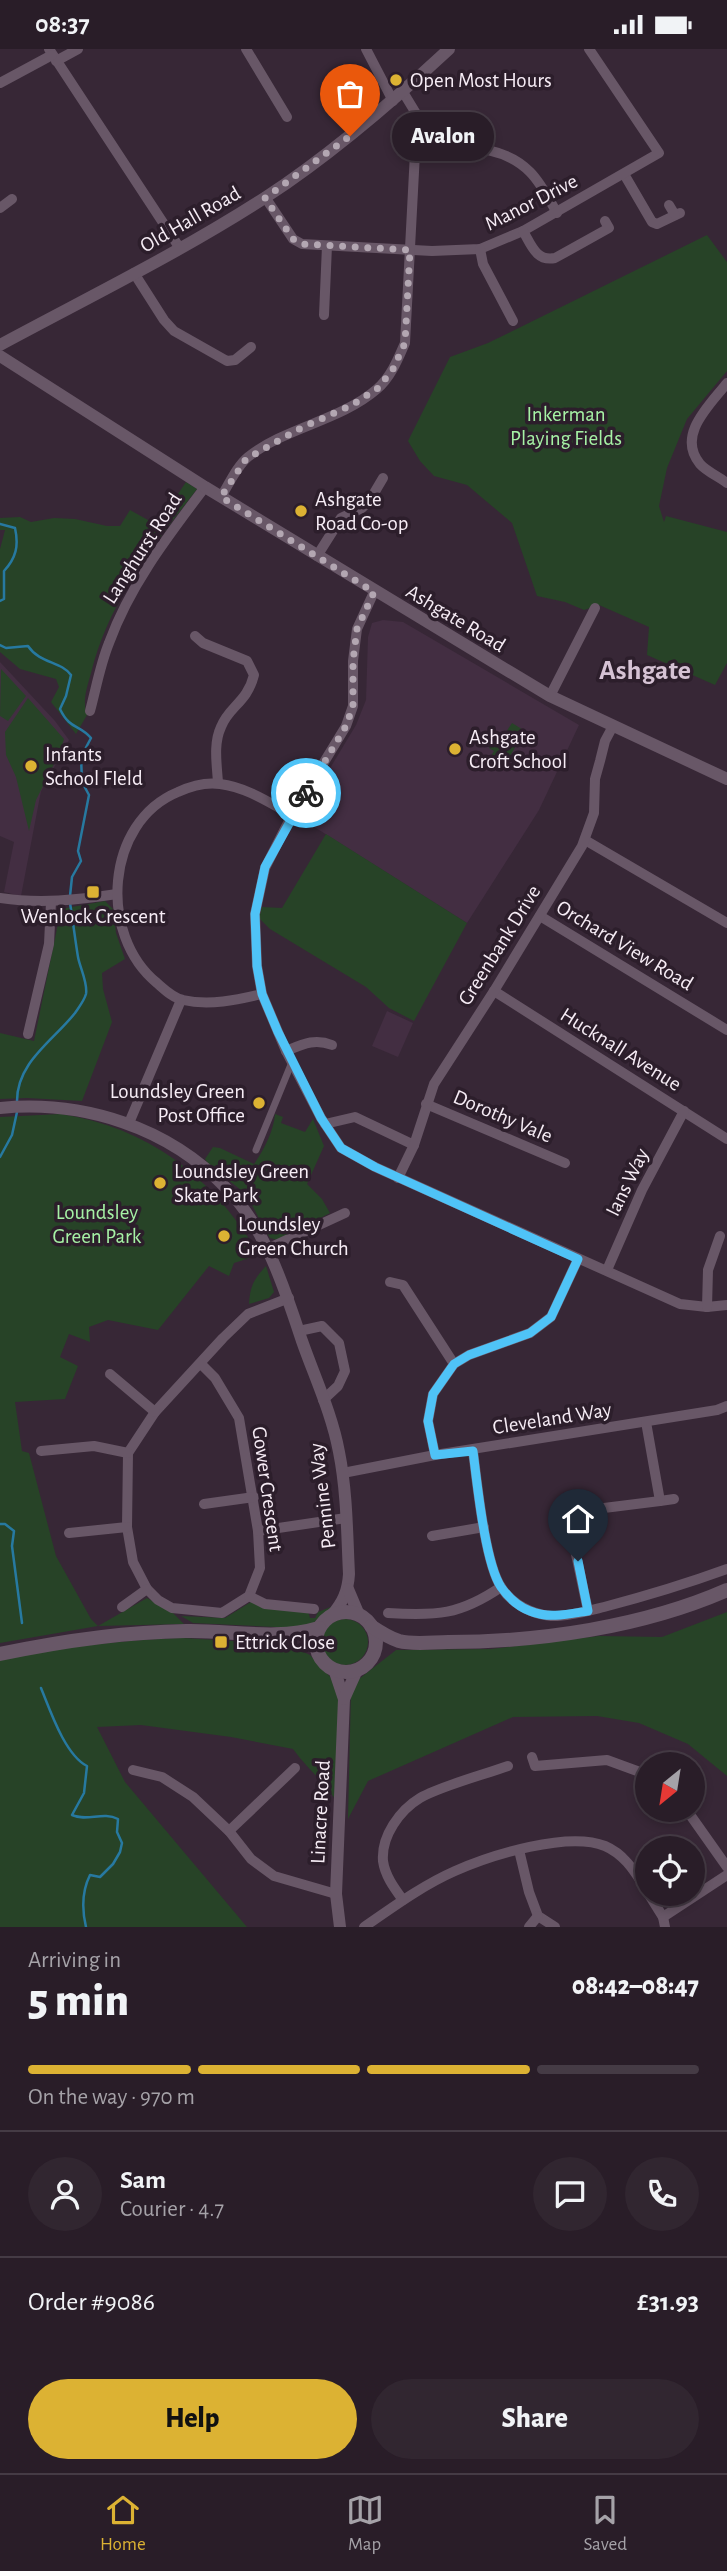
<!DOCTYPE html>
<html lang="en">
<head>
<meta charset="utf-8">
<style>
  :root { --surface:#291d28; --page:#312630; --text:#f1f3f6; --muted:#a5a2a8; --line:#453b45; --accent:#dcb233 }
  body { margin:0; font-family:"Alegreya Sans",sans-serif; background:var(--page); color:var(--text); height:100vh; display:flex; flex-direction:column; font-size:26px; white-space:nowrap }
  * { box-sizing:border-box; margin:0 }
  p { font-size:23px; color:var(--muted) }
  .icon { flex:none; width:38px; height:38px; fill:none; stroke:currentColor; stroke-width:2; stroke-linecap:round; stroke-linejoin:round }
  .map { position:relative; height:1878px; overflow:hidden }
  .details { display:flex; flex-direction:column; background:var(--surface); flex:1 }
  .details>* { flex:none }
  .needle { width:46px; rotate:210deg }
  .controls { position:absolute; left:635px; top:1703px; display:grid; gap:14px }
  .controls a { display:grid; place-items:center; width:70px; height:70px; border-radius:50%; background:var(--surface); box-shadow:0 4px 10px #0003,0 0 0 2px var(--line); font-size:35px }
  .pin { position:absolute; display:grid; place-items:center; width:60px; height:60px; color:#fff; margin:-72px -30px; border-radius:50% 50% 50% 0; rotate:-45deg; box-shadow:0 0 7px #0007 }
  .pin .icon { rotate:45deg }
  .courier { position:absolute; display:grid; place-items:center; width:70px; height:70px; margin:-35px; border:5px solid #4fc3f7; border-radius:50%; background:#fff; color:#222; box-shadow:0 2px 9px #0007 }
  .bubble { position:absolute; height:49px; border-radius:24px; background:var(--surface); box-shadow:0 4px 10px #0003,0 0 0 2px var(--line); font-size:23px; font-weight:800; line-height:49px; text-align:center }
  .head em { font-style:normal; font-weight:800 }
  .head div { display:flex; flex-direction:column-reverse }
  .head { display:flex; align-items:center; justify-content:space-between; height:119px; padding:0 28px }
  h1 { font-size:46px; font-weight:800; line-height:52px }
  .bar { display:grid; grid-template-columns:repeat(4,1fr); gap:10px 7px; align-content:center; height:84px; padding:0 28px }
  .bar i { height:9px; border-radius:5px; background:var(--line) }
  .bar .on { background:var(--accent) }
  .bar p { grid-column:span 4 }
  .line { display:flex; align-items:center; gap:18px; padding:0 28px; border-top:2px solid var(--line) }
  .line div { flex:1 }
  .round { display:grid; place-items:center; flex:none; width:74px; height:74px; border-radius:37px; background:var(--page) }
  .action { display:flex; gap:14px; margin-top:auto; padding:14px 28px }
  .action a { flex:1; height:80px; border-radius:42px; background:var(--accent); color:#111; font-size:28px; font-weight:800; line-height:80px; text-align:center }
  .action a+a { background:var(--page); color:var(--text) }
  .status { display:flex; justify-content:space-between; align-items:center; height:49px; padding:0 35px; background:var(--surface); direction:ltr }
  .status svg { height:19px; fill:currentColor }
  .tab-bar { display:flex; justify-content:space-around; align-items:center; height:98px; border-top:2px solid var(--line); background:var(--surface); font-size:19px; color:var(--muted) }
  .tab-bar a { display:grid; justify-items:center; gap:4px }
  .tab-bar .on { color:var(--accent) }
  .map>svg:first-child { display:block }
</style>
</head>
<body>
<div class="status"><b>08:37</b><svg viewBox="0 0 49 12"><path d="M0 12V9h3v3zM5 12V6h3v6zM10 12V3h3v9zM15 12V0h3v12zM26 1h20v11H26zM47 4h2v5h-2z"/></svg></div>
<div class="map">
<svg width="727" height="1878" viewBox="0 0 727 1878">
  <rect width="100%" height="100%" fill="#372736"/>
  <g fill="#432e42">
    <path d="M383 571 403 573 579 676 539 761 467 874 300 769 356 676 366 651 368 588 372 574Z"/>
    <path d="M0 613 55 672 69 691 41 742 21 847 4 843 14 793 0 787Z"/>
    <path d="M387 962 413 974 398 1008 372 997Z"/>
  </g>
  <g fill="#274327">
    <path d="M707 186 727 213V322L687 370 667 419 659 457 664 473 666 467 727 483V614L715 636 647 606 649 578 599 556 584 561 565 553 537 547 512 474 467 436 434 427 420 412 408 392 450 308 488 294Z"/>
    <path d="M186 433 197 440C153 497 109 552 91 624 87 639 82 651 87 666L76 685 51 653 59 638 56 630 20 620 0 603V500L5 481H0V469L20 468 31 473 54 469 75 470 107 477H120L130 461 157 476Z"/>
    <path d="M1 620 26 647 8 672 0 667Z"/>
    <path d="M28 649 64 690 60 703 36 751 29 782 16 728 6 706 5 683Z"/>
    <path d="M512 674 525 682 501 722 487 714 494 702 489 699 499 683 504 686Z"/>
    <path d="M326 785 467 874 414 972 389 959 366 938 270 880 259 869 262 858 282 859Z"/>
    <path d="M105 852 113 860 116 884 125 910 102 924 103 940 112 973 82 1052 27 1049 0 1050V984L34 992 61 860Z"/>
    <path d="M61 1065C150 1079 214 1129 259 1206L234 1214 229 1227 209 1217 158 1281 108 1271 89 1278 90 1293 69 1285 60 1308 78 1317 65 1350 15 1353 22 1402 29 1404 56 1507 91 1570 98 1577 147 1549 172 1563 184 1575 98 1577 0 1594V1068Z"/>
    <path d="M275 1065 283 1068 281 1074 305 1083 313 1070 324 1097 307 1135 322 1150 330 1164 278 1191 270 1189C261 1176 256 1161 247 1148 236 1133 213 1125 205 1110L213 1098 220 1099 254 1115C264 1101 274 1081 275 1065Z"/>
    <path d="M266 1217 274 1243 269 1249 249 1255C250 1237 254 1230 266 1217Z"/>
    <path d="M251 1553 267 1558 308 1562 310 1569H315L318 1563 333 1557 312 1575 295 1579 193 1574 181 1567 225 1569Z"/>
    <path d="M727 1563V1727L688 1695 639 1674 597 1667 513 1668 368 1732 348 1770 351 1641 359 1630 396 1601 491 1600 599 1587 662 1588Z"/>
    <circle cx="345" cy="1593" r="23"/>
    <path d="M182 1589 287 1595 310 1606 333 1631 339 1649 335 1750C323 1732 306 1718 293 1700L231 1688 141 1676 97 1678 125 1733 247 1878H0V1611C61 1598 120 1591 182 1589Z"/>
  </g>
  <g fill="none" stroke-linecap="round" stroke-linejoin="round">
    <g stroke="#2779a0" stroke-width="2.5">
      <path d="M0 475 15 479C19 497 16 509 4 522V550L0 552"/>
      <path d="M0 596 6 599 28 597C40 615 61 612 71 626L66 647 60 660C70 681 79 675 91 689L81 708 82 733 89 746 78 802 81 812 72 828 70 847"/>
      <path d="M17 1052C17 1013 53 992 75 964 79 958 84 952 86 945 88 934 80 919 78 908 75 890 73 872 70 854"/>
      <path d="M0 1108 12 1086 17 1063"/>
      <path d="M0 1475H5L14 1482 12 1497 22 1574"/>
      <path d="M41 1639C50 1661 65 1706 87 1717L84 1744 72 1766C87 1773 103 1762 118 1770L117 1783 122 1794 120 1803 113 1815 100 1828 90 1826C82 1842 82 1861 86 1878"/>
    </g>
    <path stroke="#685767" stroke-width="7" d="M256 1101 292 1013"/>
    <g stroke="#685767" stroke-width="10">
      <path d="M49 0 179 198"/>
      <path d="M246 0 287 68"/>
      <path d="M366 0 393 52"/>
      <path d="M56 12 78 0"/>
      <path d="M0 34 52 6"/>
      <path d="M416 96C454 100 500 92 530 123 541 134 549 150 557 164"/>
      <path d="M624 125 652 173 657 175 680 164"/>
      <path d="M265 148 293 190 302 195 432 202 480 200 523 182 659 104 589 0"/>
      <path d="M669 156 675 166"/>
      <path d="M0 159 12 150"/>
      <path d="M523 182C531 195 536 213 555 209L609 179 605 172"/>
      <path d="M480 200 483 215 513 272"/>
      <path d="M134 224 164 271 174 282 227 312 235 311 251 298"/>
      <path d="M324 266 327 197"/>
      <path d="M727 334C710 356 676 386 700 415 706 422 719 428 727 434"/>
      <path d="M221 448C229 435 237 417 248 408 286 378 340 372 377 340 391 328 398 310 405 294L417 66 403 43"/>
      <path d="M317 507 341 469 362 459 370 451 383 429"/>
      <path d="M374 543 357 580 353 612V657L346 677 292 766 265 819 255 865 257 917 262 945 286 1002 321 1069 341 1099 375 1118 680 1255 707 1258 727 1256"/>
      <path d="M195 587 203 594 247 612 254 626C247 654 229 657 221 678 213 695 217 716 218 734"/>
      <path d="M550 647 595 559"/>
      <path d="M90 662C96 640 100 616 109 594 130 536 168 487 205 438"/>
      <path d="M585 791 727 874"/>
      <path d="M0 849C40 855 77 851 117 845"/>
      <path d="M540 867 727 981"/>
      <path d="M494 942 727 1090"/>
      <path d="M262 945C237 951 209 957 183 951 173 949 165 941 157 934 98 886 105 773 178 743 191 737 206 733 220 735 246 738 270 754 292 766"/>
      <path d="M28 985 49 895 51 853"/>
      <path d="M286 1002C303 995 315 989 332 996"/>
      <path d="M426 1055 565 1114"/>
      <path d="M129 1074 181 951"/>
      <path d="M325 1075 355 1068 414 1096"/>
      <path d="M398 1129 414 1096 434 1035 494 942 582 797 594 764 595 730 600 712 605 692 613 677"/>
      <path d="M267 1200 345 1164"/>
      <path d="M607 1221 642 1141 684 1062"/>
      <path d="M390 1233 403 1236 454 1315"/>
      <path d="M707 1258 708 1221 720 1187"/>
      <path d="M299 1282 322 1277 339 1294 345 1322 338 1337 323 1351"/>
      <path d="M200 1314 215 1329 239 1369 258 1482 260 1519 249 1547 222 1564 172 1559 158 1551 147 1540 133 1513 127 1478 128 1404 155 1363 223 1289 248 1265 289 1249"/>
      <path d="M110 1325 155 1363"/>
      <path d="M41 1402 94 1397 128 1404"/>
      <path d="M473 1402C477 1433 485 1514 501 1538 512 1555 531 1565 551 1567 567 1568 588 1562 604 1558 646 1547 686 1535 727 1520"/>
      <path d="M435 1406 428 1372 433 1345 454 1315 469 1306 530 1284 551 1268 578 1210"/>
      <path d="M343 1424 435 1406 717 1361 727 1357"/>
      <path d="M660 1452 674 1450"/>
      <path d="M204 1455 254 1448"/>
      <path d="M258 1482 346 1469"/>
      <path d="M69 1484 127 1478"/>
      <path d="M432 1487 484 1478"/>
      <path d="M249 1547 265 1555 314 1560"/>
      <path d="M122 1558 147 1540"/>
      <path d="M588 1562 570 1477 578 1466 588 1461 660 1452 646 1373"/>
      <path d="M388 1564C436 1567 460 1566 501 1538"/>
      <path d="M532 1708 535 1717 607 1711 648 1726"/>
      <path d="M133 1721 162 1728 193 1748 229 1782 251 1810 274 1827 336 1845"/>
      <path d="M686 1760 727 1818"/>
      <path d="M229 1782 295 1719"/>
      <path d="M519 1801 529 1843 538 1867 555 1878"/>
      <path d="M648 1844 663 1868 665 1878"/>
      <path d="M403 1851C395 1840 385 1827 383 1812 381 1787 400 1761 420 1749 441 1737 483 1726 508 1717"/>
      <path d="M663 1868 727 1826"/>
      <path d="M364 1878C393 1858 423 1836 455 1822 491 1806 568 1782 605 1797 626 1806 636 1825 648 1843"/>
      <path d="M529 1878 538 1867"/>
    </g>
    <g stroke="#685767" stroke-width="12">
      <path d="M0 296C89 248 181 203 266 148 332 105 392 53 449 0"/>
      <path d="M0 307 205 438 510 623 550 647 727 730"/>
      <path d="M0 1059C83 1051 169 1078 227 1140 266 1180 285 1241 302 1292 315 1329 332 1365 339 1403 347 1443 347 1485 349 1525 348 1542 343 1553 332 1566"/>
      <path d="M348 1540 359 1566"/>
      <path d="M334 1620 344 1650 336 1845 340 1878"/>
      <path d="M344 1650 357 1621"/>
    </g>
    <g stroke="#685767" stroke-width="14">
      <circle cx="346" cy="1593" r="30"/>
      <path d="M371 1577C380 1583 389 1589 399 1592 414 1596 433 1593 448 1593 539 1593 643 1578 727 1541"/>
      <path d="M0 1605C62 1592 123 1583 186 1582 231 1581 276 1592 319 1579"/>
    </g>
  </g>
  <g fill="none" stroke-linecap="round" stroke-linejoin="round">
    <path stroke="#b3a7b2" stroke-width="7" stroke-dasharray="0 12.6" d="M306 744 346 677 353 657V612L357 580 374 543 221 448 246 410 301 379 352 356 378 339 393 320 405 294 410 201 302 195 293 190 265 149 350 87"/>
    <path stroke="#4fc3f7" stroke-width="9" d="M306 744 265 818 255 865 257 917 262 945 278 983 321 1069 341 1099 375 1118 578 1210 551 1268 530 1284 469 1306 454 1315 433 1345 428 1372 435 1406 473 1402C477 1433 485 1514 501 1538 508 1548 519 1558 530 1562 549 1570 569 1565 588 1562L578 1512"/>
  </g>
  <g fill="#dcb233" stroke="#2c1e2b" stroke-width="2.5">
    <circle cx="396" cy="31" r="7"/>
    <circle cx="301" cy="462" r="7"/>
    <circle cx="455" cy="700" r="7"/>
    <circle cx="31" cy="717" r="7"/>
    <rect x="86" y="836" width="14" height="14" rx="3.5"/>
    <circle cx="259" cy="1054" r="7"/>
    <circle cx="160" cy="1134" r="7"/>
    <circle cx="224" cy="1187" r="7"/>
    <rect x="214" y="1586" width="14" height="14" rx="3.5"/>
  </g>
  <g text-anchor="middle" stroke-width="7" stroke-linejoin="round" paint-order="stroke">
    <g font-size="21" fill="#f6ecf5" stroke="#2c1e2b" text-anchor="start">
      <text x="410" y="38">Open Most Hours</text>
      <text x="315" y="457">Ashgate<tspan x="315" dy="24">Road Co-op</tspan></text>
      <text x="469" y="695">Ashgate<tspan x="469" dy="24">Croft School</tspan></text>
      <text x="45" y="712">Infants<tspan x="45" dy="24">School FIeld</tspan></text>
      <text x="93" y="874" text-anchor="middle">Wenlock Crescent</text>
      <text x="245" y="1049" text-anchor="end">Loundsley Green<tspan x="245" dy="24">Post Office</tspan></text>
      <text x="174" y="1129">Loundsley Green<tspan x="174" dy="24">Skate Park</tspan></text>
      <text x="238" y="1182">Loundsley<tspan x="238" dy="24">Green Church</tspan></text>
      <text x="235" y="1600">Ettrick Close</text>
    </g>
    <g font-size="21" fill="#f6ecf5" stroke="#2c1e2b">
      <text transform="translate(531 153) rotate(-27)" y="7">Manor Drive</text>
      <text transform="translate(190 170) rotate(-30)" y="7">Old Hall Road</text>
      <text transform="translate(142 499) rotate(-57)" y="7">Langhurst Road</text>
      <text transform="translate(456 569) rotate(31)" y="7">Ashgate Road</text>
      <text transform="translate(499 896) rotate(-58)" y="7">Greenbank Drive</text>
      <text transform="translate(625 896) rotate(31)" y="7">Orchard View Road</text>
      <text transform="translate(621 1000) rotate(32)" y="7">Hucknall Avenue</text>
      <text transform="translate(503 1067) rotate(23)" y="7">Dorothy Vale</text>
      <text transform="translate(627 1133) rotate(-64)" y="7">Ians Way</text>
      <text transform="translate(552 1369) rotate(-9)" y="7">Cleveland Way</text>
      <text transform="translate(268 1440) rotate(82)" y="7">Gower Crescent</text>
      <text transform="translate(322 1447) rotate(-97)" y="7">Pennine Way</text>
      <text transform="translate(320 1763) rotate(-87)" y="7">Linacre Road</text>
    </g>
    <g font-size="21" fill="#a6f2a5" stroke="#2c1e2b">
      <text x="566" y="372">Inkerman<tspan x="566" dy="24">Playing Fields</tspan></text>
      <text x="97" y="1170">Loundsley<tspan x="97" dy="24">Green Park</tspan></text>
    </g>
    <g font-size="28" font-weight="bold" fill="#d5c2d4" stroke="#2c1e2b">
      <text x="645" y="630">Ashgate</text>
    </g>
  </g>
</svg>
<div class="controls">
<a><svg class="needle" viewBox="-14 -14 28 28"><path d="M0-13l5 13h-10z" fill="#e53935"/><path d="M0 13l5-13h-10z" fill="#a5a2a8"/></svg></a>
<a><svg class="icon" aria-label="locate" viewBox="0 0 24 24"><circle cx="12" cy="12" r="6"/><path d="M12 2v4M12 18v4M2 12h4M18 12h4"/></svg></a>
</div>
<div class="pin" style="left:350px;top:87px;background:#ea580c"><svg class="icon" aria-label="bag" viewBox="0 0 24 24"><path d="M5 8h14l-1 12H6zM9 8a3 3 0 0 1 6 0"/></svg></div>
<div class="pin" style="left:578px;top:1512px;background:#1f2937"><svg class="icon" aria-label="home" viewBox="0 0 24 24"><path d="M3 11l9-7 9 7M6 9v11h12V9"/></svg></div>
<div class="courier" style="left:306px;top:744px"><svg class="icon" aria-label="bike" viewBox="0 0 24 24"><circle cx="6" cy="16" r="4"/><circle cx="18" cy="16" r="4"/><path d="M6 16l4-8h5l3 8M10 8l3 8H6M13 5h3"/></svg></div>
<div class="bubble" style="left:392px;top:63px;width:102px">Avalon</div>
</div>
<section class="details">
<div class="head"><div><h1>5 min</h1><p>Arriving in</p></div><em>08:42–08:47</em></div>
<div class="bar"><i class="on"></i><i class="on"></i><i class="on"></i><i></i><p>On the way · 970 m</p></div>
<div class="line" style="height:126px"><a class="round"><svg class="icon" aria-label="person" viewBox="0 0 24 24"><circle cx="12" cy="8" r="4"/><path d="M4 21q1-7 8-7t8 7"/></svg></a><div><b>Sam</b><p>Courier · 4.7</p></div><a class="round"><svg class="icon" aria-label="chat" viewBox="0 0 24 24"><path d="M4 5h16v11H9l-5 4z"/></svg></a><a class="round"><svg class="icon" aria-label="phone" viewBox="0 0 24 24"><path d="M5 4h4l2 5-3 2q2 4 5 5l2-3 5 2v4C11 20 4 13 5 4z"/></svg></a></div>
<div class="line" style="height:91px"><div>Order #9086</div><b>£31.93</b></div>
<div class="action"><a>Help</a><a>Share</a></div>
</section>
<nav class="tab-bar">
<a class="on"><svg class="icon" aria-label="home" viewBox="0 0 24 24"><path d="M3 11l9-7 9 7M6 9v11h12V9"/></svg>Home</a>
<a><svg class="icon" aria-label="map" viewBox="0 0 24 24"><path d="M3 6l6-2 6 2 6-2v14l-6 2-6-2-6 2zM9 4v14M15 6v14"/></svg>Map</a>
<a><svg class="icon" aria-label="saved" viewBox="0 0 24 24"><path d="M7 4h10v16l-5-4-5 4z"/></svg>Saved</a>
</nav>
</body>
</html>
